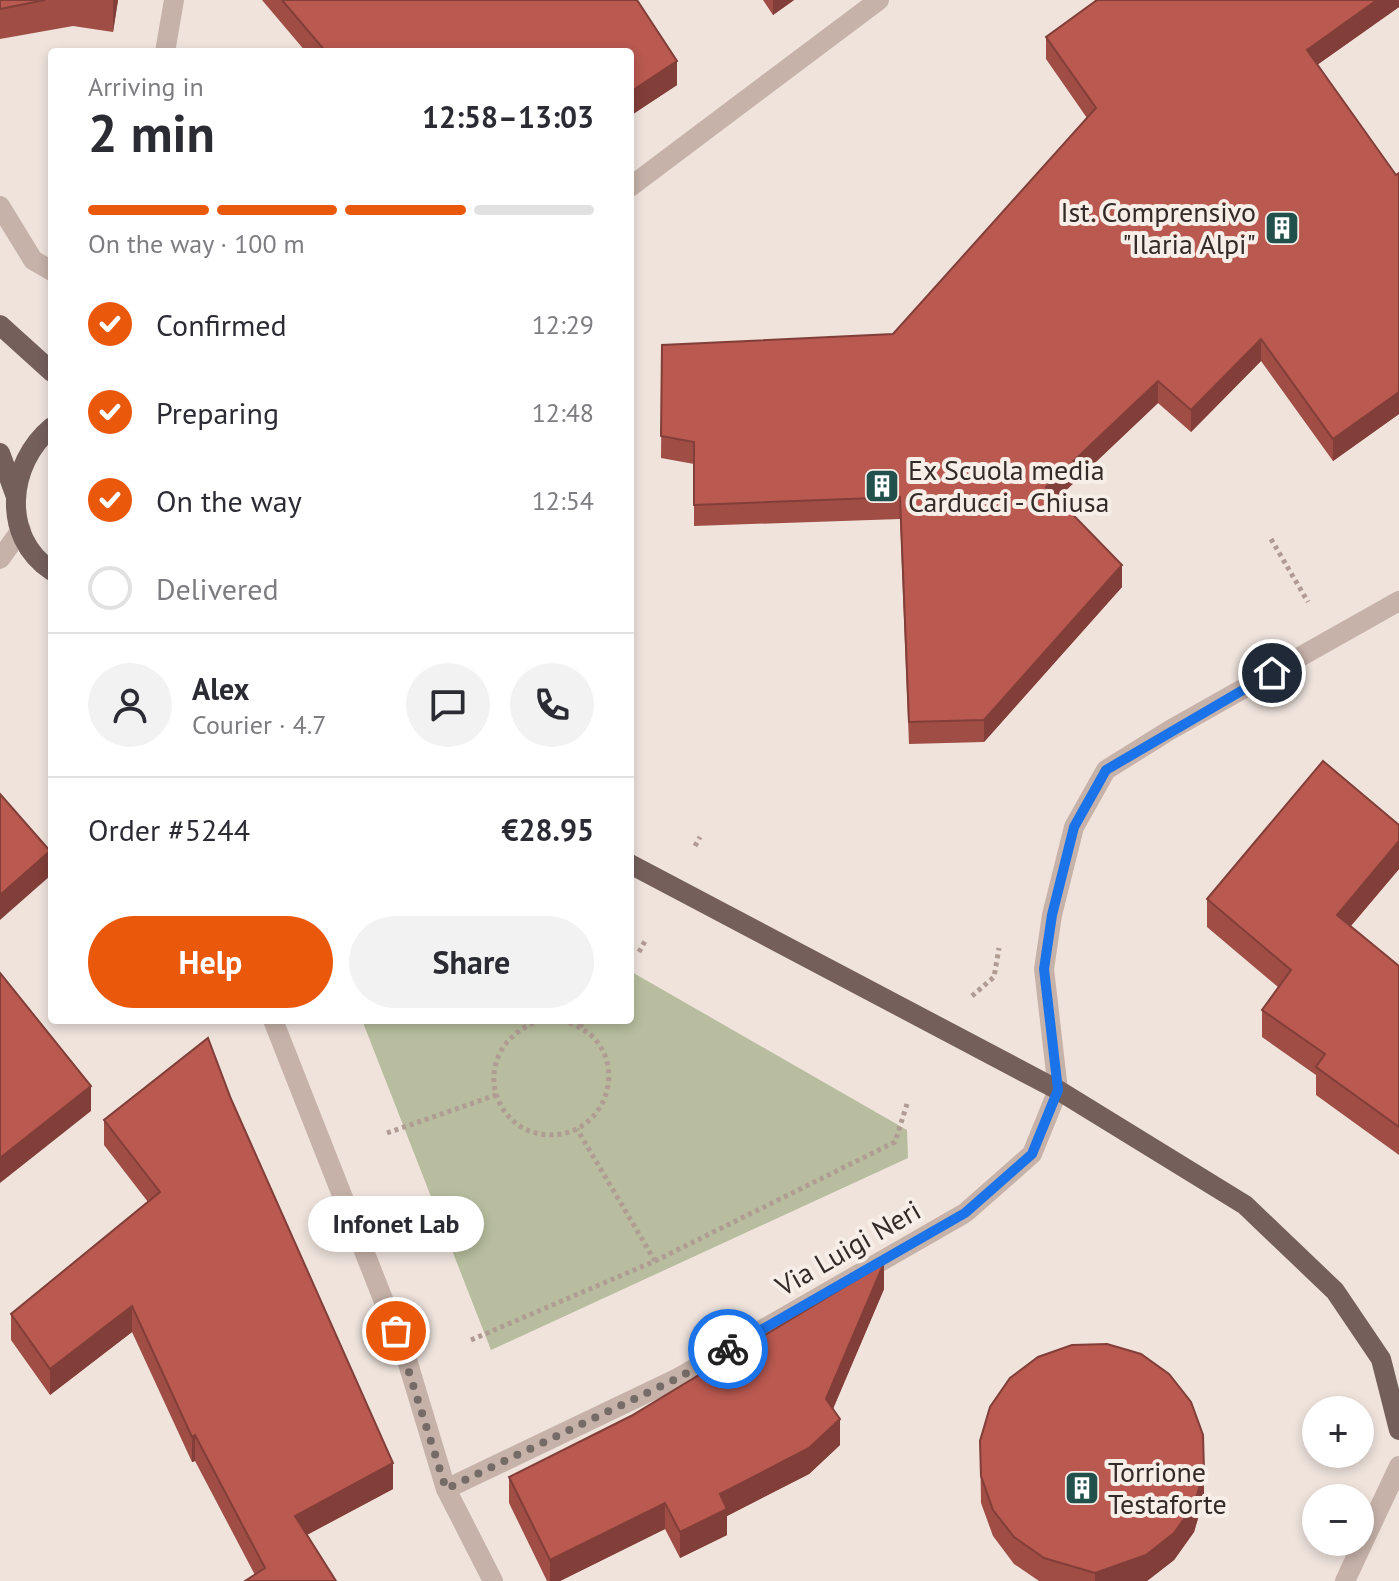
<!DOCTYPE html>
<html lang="en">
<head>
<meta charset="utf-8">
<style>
  :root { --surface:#fff; --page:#f2f2f3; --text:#2b2b33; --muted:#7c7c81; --line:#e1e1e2; --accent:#ea580c }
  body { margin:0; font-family:"PT Sans",sans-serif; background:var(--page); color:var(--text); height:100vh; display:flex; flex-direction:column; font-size:30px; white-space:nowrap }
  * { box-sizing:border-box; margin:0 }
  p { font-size:26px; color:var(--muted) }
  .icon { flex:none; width:44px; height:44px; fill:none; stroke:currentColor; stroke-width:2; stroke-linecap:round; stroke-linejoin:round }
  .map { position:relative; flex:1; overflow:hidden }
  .details { position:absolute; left:48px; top:48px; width:586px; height:976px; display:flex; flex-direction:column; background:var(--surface); border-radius:8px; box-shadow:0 4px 12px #0003 }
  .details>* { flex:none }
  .buttons { position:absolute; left:1302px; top:1396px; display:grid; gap:16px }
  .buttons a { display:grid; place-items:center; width:72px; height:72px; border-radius:50%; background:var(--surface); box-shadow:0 4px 12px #0003; font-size:40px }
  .pin { position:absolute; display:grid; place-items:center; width:68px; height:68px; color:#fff; margin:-34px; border:4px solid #fff; border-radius:50%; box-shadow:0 2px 8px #0007 }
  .courier { position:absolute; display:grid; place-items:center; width:80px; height:80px; margin:-40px; border:6px solid #1a73e8; border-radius:50%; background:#fff; color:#222; box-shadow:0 2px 10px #0007 }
  .bubble { position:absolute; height:56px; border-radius:28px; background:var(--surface); box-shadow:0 4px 12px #0003; font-size:26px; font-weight:600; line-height:56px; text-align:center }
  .headline em { font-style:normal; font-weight:600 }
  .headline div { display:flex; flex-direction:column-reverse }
  .headline { display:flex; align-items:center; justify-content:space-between; height:136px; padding:0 40px }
  h1 { font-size:52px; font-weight:600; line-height:60px }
  .bar { display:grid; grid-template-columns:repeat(4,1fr); gap:12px 8px; align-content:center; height:96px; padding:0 40px }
  .bar i { height:10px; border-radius:6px; background:var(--line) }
  .bar .active { background:var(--accent) }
  .bar p { grid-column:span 4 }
  .line { display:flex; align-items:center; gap:20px; padding:0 40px; border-top:2px solid var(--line) }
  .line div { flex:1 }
  .round { display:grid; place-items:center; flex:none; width:84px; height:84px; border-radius:42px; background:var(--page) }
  ol { padding:0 40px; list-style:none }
  li { display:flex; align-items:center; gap:24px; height:88px }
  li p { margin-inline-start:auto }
  li .icon { padding:8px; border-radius:50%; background:var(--accent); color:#fff; stroke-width:4 }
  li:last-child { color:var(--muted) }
  li i { width:44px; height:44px; border:4px solid var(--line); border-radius:50% }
  .cta { display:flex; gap:16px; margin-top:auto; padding:16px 40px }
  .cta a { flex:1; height:92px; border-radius:48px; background:var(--accent); color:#fff; font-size:32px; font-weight:600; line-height:92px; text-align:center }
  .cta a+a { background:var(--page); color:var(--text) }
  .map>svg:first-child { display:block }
</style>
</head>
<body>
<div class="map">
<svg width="1399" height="1581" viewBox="0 0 1399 1581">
  <rect width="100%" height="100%" fill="#efe3dc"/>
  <path fill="#b7bd9e" d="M630 971 907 1130 908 1158 491 1350 362 1020H630Z"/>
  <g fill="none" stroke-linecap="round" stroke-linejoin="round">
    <g stroke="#b19c94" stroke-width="5" stroke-dasharray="4 4" stroke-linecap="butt">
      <path d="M1271 539 1308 602"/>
      <path d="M695 846 700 837"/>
      <path d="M639 952 645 941"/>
      <path d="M972 996 994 977 999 948"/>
      <path d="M541 1020C461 1048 493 1145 561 1134 604 1127 625 1072 594 1038 585 1029 574 1025 562 1020"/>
      <path d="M580 1027 585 1020"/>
      <path d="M387 1133 496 1095"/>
      <path d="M655 1261 895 1142 907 1104"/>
      <path d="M471 1340 655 1261 577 1129"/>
    </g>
    <g stroke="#c6b2a9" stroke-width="20">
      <path d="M165 52 174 0"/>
      <path d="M630 187 879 0"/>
      <path d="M0 206 33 260 52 271"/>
      <path d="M0 559 21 530"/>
      <path d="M273 1020 407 1360 446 1489 493 1581"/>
      <path d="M446 1489 678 1378 965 1213 1032 1154 1058 1090 1044 969 1052 915 1074 827 1106 770 1170 730 1399 601"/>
      <path d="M1345 1581 1399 1466"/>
    </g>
    <g stroke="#745f5b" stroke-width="20">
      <path d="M0 325 52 372"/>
      <path d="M52 427C8 463 0 537 52 571"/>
      <path d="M0 453 15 494"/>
      <path d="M630 864 1058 1090 1245 1205 1335 1291 1381 1359 1399 1430"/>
    </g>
  </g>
  <g fill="#9f4d45">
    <path d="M0 0H118L113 32 73 26 0 39Z"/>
    <path d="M262 0H637L677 85 630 116V52H306Z"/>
    <path d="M763 0H794L773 15Z"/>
    <path d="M1399 0V7L1317 65 1396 175 1399 173V414L1333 461 1261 361 1191 432 1158 403 1058 498 1122 587 984 742 909 744 900 519 694 526V464L661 458 662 345 893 334 1087 118 1046 59V37Z"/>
    <path d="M1399 825V869L1351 926 1399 966V1155L1316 1095V1075L1262 1037V1010L1278 987 1207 927V899Z"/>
    <path d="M231 1099 393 1489 307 1535 336 1581 255 1575 195 1461 192 1462 132 1332 50 1395 11 1340V1314L148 1202 104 1145V1120Z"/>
    <path d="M884 1289 833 1409 840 1445 809 1474 727 1516V1535L680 1558 665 1529 560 1581H547L509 1503V1477Z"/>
    <path d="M980 1441 1204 1498 1194 1532 1174 1560 1147 1581H1039L1014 1564 993 1536 981 1503Z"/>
  </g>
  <g fill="#823e38">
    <path d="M113 0H118L113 32Z"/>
    <path d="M773 0H794L773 15Z"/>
    <path d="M1377 0H1399V7L1307 72V50Z"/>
    <path d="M677 61V85L630 116V92Z"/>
    <path d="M1261 339V361L1191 432V410Z"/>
    <path d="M1158 381V403L1046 509V487Z"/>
    <path d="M1399 392V414L1333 461V439Z"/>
    <path d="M1122 565V587L984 742V720Z"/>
    <path d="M1399 841V869L1337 942V915Z"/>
    <path d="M50 851V876L0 920V895Z"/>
    <path d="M91 1086V1111L0 1183V1158Z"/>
    <path d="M884 1263V1289L826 1425V1399Z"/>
    <path d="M132 1306V1332L50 1395V1369Z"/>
    <path d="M840 1419V1445L809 1474 727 1516V1535L680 1558V1532L720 1494Z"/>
    <path d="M195 1435V1461L192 1462V1437Z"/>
    <path d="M393 1463V1489L295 1541V1516Z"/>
    <path d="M1204 1471V1498L1194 1532 1174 1560 1147 1581H1095V1573Z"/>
    <path d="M665 1503V1529L560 1581H550V1560Z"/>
  </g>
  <g fill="#b95950" stroke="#823e38" stroke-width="2">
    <path d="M0 0H45L0 9Z"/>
    <path d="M282 0H637L677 61 630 92V52H326Z"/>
    <path d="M1097 0H1377L1307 50 1396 175 1399 173V392L1333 439 1261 339 1191 410 1158 381 1046 487 1122 565 984 720 909 722 900 497 694 505V442L661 436 662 345 893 334 1096 108 1046 37Z"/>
    <path d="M1323 761 1399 825V841L1337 915 1399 966V1127L1316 1067 1325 1054 1262 1010 1291 970 1207 899Z"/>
    <path d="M0 794 50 851 0 895Z"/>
    <path d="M0 973 91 1086 0 1158Z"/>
    <path d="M208 1038 231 1099 393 1463 295 1516 336 1581H245L265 1568 195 1435 192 1437 132 1306 50 1369 11 1314 160 1192 104 1120Z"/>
    <path d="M884 1263 826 1399 840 1419 809 1448 720 1494 727 1509 680 1532 665 1503 550 1560 509 1477 631 1416Z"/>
    <path d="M1107 1344 1141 1354 1169 1374 1191 1402 1203 1435 1204 1471 1194 1505 1174 1533 1146 1555 1095 1573 1044 1558 1014 1537 993 1510 981 1476 980 1441 990 1407 1010 1378 1038 1357 1072 1345Z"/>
  </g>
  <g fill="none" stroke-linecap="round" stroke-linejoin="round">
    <path stroke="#756b67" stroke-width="8" stroke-dasharray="0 14.4" d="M396 1331 446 1489 678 1378 728 1349"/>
    <path stroke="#1a73e8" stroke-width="10" d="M728 1349 965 1213 1032 1154 1058 1090 1044 969 1052 915 1074 827 1106 770 1272 673"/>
  </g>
  <defs>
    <g id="building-square" transform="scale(1.8)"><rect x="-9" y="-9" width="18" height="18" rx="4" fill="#22514d" stroke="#f7eee8"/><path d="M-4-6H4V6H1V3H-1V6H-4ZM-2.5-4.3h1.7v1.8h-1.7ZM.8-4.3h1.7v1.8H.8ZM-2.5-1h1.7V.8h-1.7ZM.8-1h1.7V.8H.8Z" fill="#fff"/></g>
  </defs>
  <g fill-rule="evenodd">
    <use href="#building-square" x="1282" y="228"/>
    <use href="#building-square" x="882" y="486"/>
    <use href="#building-square" x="1082" y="1488"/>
  </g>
  <g text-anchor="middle" stroke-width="8" stroke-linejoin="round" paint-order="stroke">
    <g font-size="28" fill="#342a28" stroke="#f7eee8" text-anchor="start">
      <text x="1256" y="222" text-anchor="end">Ist. Comprensivo<tspan x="1256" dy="32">"Ilaria Alpi"</tspan></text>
      <text x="908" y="480">Ex Scuola media<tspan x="908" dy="32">Carducci - Chiusa</tspan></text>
      <text x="1108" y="1482">Torrione<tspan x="1108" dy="32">Testaforte</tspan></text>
    </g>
    <g font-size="28" fill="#342a28" stroke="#f7eee8">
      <text transform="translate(848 1248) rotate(-30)" y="10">Via Luigi Neri</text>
    </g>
  </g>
</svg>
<div class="buttons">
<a>+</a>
<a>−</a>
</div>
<div class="pin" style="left:396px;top:1331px;background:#ea580c"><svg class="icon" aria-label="bag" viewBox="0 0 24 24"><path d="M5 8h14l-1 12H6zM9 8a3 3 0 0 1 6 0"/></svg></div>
<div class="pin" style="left:1272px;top:673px;background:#1f2937"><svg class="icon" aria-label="home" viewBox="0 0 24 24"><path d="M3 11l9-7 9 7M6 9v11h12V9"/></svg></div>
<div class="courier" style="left:728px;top:1349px"><svg class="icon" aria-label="bike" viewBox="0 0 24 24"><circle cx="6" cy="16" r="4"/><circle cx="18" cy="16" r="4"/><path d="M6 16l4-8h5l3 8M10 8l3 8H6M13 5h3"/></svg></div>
<div class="bubble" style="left:308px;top:1196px;width:176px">Infonet Lab</div>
<section class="details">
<div class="headline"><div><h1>2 min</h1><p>Arriving in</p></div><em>12:58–13:03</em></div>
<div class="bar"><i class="active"></i><i class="active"></i><i class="active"></i><i></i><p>On the way · 100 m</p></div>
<ol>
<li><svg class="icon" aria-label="check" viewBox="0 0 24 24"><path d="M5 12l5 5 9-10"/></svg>Confirmed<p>12:29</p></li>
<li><svg class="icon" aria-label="check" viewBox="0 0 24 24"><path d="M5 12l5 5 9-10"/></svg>Preparing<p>12:48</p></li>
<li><svg class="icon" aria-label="check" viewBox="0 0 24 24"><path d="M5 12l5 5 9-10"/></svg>On the way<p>12:54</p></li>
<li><i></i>Delivered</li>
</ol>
<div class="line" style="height:144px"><a class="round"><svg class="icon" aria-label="person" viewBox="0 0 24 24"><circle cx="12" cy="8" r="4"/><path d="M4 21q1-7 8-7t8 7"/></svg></a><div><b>Alex</b><p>Courier · 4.7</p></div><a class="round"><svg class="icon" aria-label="chat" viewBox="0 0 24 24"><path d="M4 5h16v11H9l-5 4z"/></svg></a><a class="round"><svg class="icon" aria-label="phone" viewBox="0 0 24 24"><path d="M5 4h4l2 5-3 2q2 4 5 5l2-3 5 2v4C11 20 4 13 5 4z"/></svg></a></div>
<div class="line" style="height:104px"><div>Order #5244</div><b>€28.95</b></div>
<div class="cta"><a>Help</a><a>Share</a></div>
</section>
</div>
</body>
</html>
